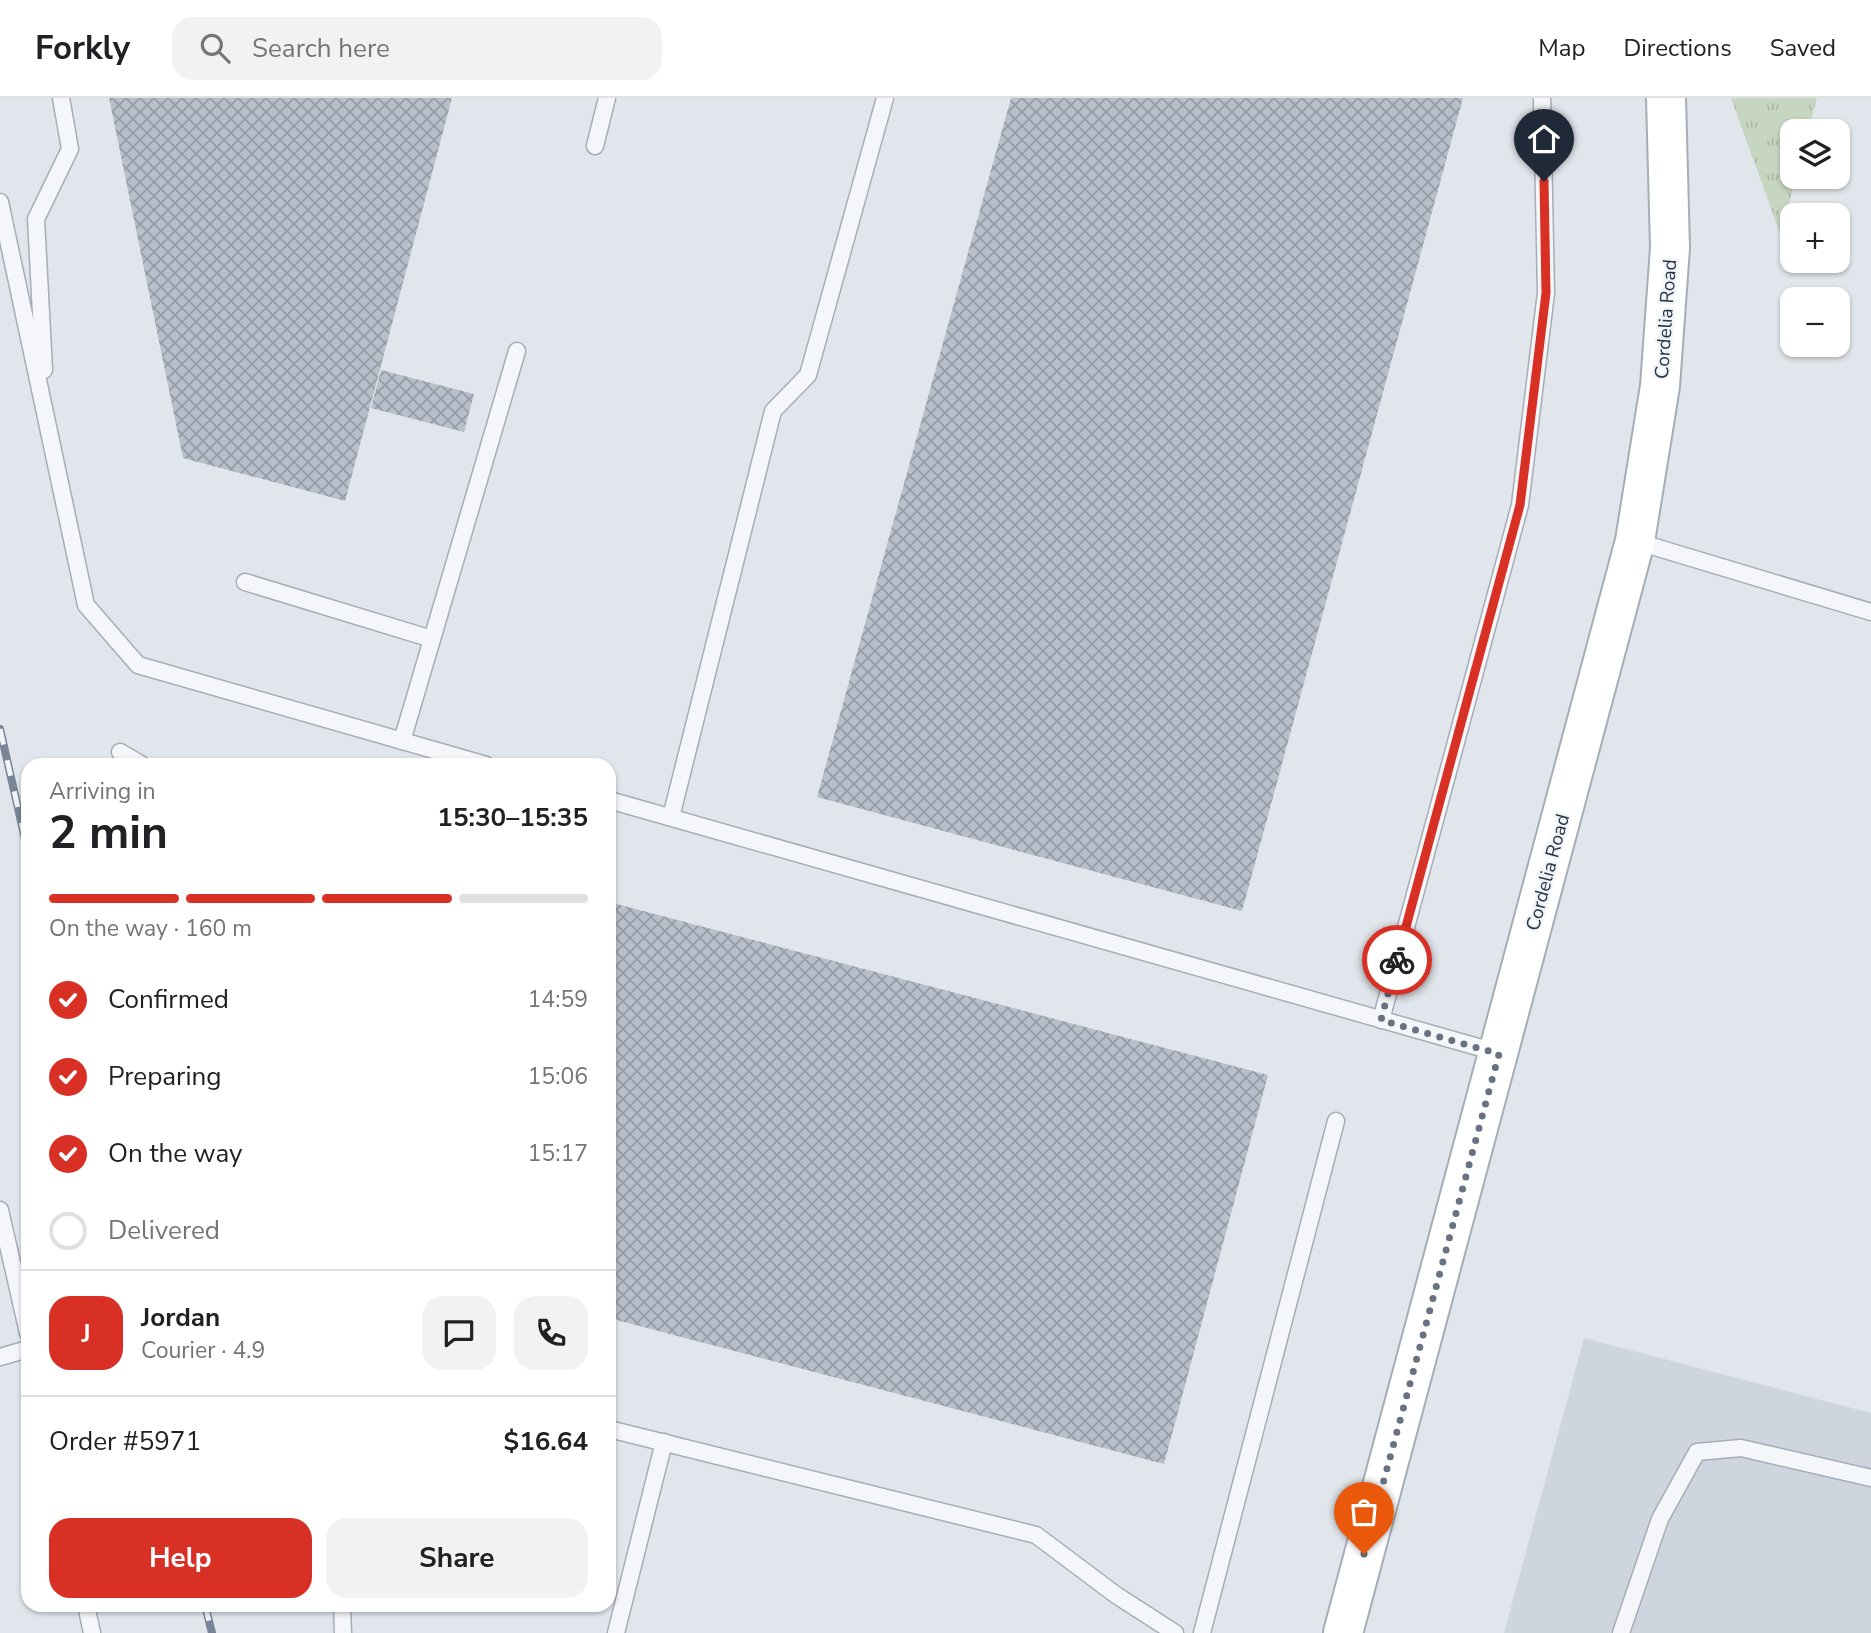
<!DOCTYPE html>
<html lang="en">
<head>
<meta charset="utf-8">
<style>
  :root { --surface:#fff; --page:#f2f2f2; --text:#202124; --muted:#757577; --line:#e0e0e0; --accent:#d93025 }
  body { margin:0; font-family:"Nunito Sans",sans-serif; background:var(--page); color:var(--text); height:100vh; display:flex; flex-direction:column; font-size:26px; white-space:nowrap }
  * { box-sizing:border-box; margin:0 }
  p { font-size:23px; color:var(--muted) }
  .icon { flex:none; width:38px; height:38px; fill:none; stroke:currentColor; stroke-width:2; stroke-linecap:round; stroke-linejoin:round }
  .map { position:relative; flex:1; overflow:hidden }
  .details { position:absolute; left:21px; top:660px; width:595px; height:854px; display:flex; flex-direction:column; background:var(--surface); border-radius:21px; box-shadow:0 2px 5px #0004 }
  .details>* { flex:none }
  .tools { position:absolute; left:1780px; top:21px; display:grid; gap:14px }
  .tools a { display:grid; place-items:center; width:70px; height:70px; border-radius:14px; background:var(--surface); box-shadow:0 2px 5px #0004; font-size:35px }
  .pin { position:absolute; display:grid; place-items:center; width:60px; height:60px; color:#fff; margin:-72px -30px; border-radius:50% 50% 50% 0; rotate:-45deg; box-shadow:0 0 7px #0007 }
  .pin .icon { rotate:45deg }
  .courier { position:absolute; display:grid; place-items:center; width:70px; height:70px; margin:-35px; border:5px solid #d93025; border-radius:50%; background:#fff; color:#222; box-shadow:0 2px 9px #0007 }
  .headline em { font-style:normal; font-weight:700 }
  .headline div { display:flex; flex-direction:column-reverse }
  .headline { display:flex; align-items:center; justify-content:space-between; height:119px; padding:0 28px }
  h1 { font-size:46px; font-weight:700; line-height:52px }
  .bar { display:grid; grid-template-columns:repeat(4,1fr); gap:10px 7px; align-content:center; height:84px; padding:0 28px }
  .bar i { height:9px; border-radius:5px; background:var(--line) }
  .bar .on { background:var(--accent) }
  .bar p { grid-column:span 4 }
  .line { display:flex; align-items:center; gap:18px; padding:0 28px; border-top:2px solid var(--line) }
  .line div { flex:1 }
  .round { display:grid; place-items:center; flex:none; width:74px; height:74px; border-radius:21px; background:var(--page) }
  ol { padding:0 28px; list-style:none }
  li { display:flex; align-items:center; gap:21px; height:77px }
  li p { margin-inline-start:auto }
  li .icon { padding:7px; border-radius:50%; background:var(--accent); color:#fff; stroke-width:4 }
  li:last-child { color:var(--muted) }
  li i { width:38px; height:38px; border:4px solid var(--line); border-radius:50% }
  .button { display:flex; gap:14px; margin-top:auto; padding:14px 28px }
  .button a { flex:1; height:80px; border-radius:21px; background:var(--accent); color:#fff; font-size:28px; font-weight:700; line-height:80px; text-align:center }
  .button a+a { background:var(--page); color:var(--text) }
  header { display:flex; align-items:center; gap:42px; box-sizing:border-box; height:98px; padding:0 35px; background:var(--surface); border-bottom:2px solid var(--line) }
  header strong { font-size:33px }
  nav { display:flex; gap:38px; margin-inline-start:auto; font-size:24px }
  .search { width:490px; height:63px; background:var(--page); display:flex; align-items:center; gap:18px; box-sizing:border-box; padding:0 24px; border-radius:21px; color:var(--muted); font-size:26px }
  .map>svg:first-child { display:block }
</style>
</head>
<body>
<header>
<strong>Forkly</strong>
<div class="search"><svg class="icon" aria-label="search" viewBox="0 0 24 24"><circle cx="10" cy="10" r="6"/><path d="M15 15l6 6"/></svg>Search here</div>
<nav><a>Map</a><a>Directions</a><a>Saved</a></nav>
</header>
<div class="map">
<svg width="1871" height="1535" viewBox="0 0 1871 1535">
  <defs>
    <pattern id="grass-tufts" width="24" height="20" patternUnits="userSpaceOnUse" patternTransform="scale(1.75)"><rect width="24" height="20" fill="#c7d6c1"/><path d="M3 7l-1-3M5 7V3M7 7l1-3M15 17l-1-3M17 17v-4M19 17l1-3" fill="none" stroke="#abb8a7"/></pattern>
    <pattern id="building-cross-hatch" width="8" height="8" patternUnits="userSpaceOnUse" patternTransform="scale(1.75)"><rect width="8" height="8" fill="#b8bfca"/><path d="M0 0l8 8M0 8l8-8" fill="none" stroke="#969ca6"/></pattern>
  </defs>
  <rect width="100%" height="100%" fill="#e1e6ec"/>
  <path fill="#cfd5de" d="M1584 1240 1871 1315V1535H1504Z"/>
  <path fill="url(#grass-tufts)" d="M1731 0H1817L1808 33H1792V79H1796L1781 138Z"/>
  <g fill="url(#building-cross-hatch)">
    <path d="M109 0H452L345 403 183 360Z"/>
    <path d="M1011 0H1463L1242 813 817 699Z"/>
    <path d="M381 272 474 296 464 334 371 310Z"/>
    <path d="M609 804 1268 977 1164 1366 609 1220Z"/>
  </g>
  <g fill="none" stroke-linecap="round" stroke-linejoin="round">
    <g stroke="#a5adb7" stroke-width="19">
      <g id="service">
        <path d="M595 48 607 0"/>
        <path d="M0 104 86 507 138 567 486 667"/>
        <path d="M44 272 36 121 70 51 61 0"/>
        <path d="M1635 443 1871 514"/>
        <path d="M245 484 432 541"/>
        <path d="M402 643 517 253"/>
        <path d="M120 654 142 667"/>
        <path d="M609 702 1499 955"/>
        <path d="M671 719 773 313 808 277 885 0"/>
        <path d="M1381 922 1520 407 1546 195 1542 0"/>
        <path d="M0 1112 28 1235"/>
        <path d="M0 1259 28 1251"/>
        <path d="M609 1331 1036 1437 1116 1497 1175 1535"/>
        <path d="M86 1507 92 1535"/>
        <path d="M342 1507 343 1535"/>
        <path d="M616 1535 664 1344"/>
        <path d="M1202 1535 1336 1023"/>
        <path d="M1621 1535 1660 1421 1697 1354 1741 1350 1871 1380"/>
      </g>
    </g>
    <g stroke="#a5adb7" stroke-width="42">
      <path id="secondary" d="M1343 1535 1635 443 1660 288 1670 150 1666 0"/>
    </g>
    <use href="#service" stroke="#f5f6f9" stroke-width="16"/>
    <use href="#secondary" stroke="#fff" stroke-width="38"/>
    <g stroke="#798597" stroke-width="8">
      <g id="rail">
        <path d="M0 631 28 754"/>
        <path d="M205 1507 212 1535"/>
      </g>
    </g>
    <use href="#rail" stroke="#f1f5f8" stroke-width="5" stroke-dasharray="16" stroke-linecap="butt"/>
  </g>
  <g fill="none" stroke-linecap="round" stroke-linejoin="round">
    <path stroke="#687280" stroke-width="7" stroke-dasharray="0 12.6" d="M1364 1456 1499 956 1381 922 1397 862"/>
    <path stroke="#d93025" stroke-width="9" d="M1397 862 1520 407 1546 195 1544 83"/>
  </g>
  <g text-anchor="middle" stroke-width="5" stroke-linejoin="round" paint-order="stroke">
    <g font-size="19" fill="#273346" stroke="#f1f5f8">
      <text transform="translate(1665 221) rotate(-86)" y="7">Cordelia Road</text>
      <text transform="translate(1547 774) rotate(-75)" y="7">Cordelia Road</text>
    </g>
  </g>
</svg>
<div class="tools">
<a><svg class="icon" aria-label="layers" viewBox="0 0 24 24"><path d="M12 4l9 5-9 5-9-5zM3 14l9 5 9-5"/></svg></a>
<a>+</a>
<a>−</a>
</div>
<div class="pin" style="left:1364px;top:1456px;background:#ea580c"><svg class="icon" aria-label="bag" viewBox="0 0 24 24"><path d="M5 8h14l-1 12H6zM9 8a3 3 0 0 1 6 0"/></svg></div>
<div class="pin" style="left:1544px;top:83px;background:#1f2937"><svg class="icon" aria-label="home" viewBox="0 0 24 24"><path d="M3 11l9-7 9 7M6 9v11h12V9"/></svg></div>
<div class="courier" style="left:1397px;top:862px"><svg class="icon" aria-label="bike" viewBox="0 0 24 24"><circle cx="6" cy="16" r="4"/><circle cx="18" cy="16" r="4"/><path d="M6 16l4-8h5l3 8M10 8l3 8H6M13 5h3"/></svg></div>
<section class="details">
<div class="headline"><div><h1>2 min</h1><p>Arriving in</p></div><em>15:30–15:35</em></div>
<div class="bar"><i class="on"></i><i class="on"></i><i class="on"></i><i></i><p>On the way · 160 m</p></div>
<ol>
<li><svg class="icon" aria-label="check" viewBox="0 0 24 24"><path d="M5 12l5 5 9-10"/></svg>Confirmed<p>14:59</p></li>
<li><svg class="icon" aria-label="check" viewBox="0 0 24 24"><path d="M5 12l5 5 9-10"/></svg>Preparing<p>15:06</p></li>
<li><svg class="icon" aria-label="check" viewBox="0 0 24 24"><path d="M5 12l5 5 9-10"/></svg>On the way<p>15:17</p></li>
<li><i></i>Delivered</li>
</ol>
<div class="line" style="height:126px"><b class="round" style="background:var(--accent);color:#fff">J</b><div><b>Jordan</b><p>Courier · 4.9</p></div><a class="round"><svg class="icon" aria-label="chat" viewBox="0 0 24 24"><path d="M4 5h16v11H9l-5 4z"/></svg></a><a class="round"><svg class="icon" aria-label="phone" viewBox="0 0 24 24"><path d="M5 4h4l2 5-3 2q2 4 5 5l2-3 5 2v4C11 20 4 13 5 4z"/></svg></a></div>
<div class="line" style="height:91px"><div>Order #5971</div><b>$16.64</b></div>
<div class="button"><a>Help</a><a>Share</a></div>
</section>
</div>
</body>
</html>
